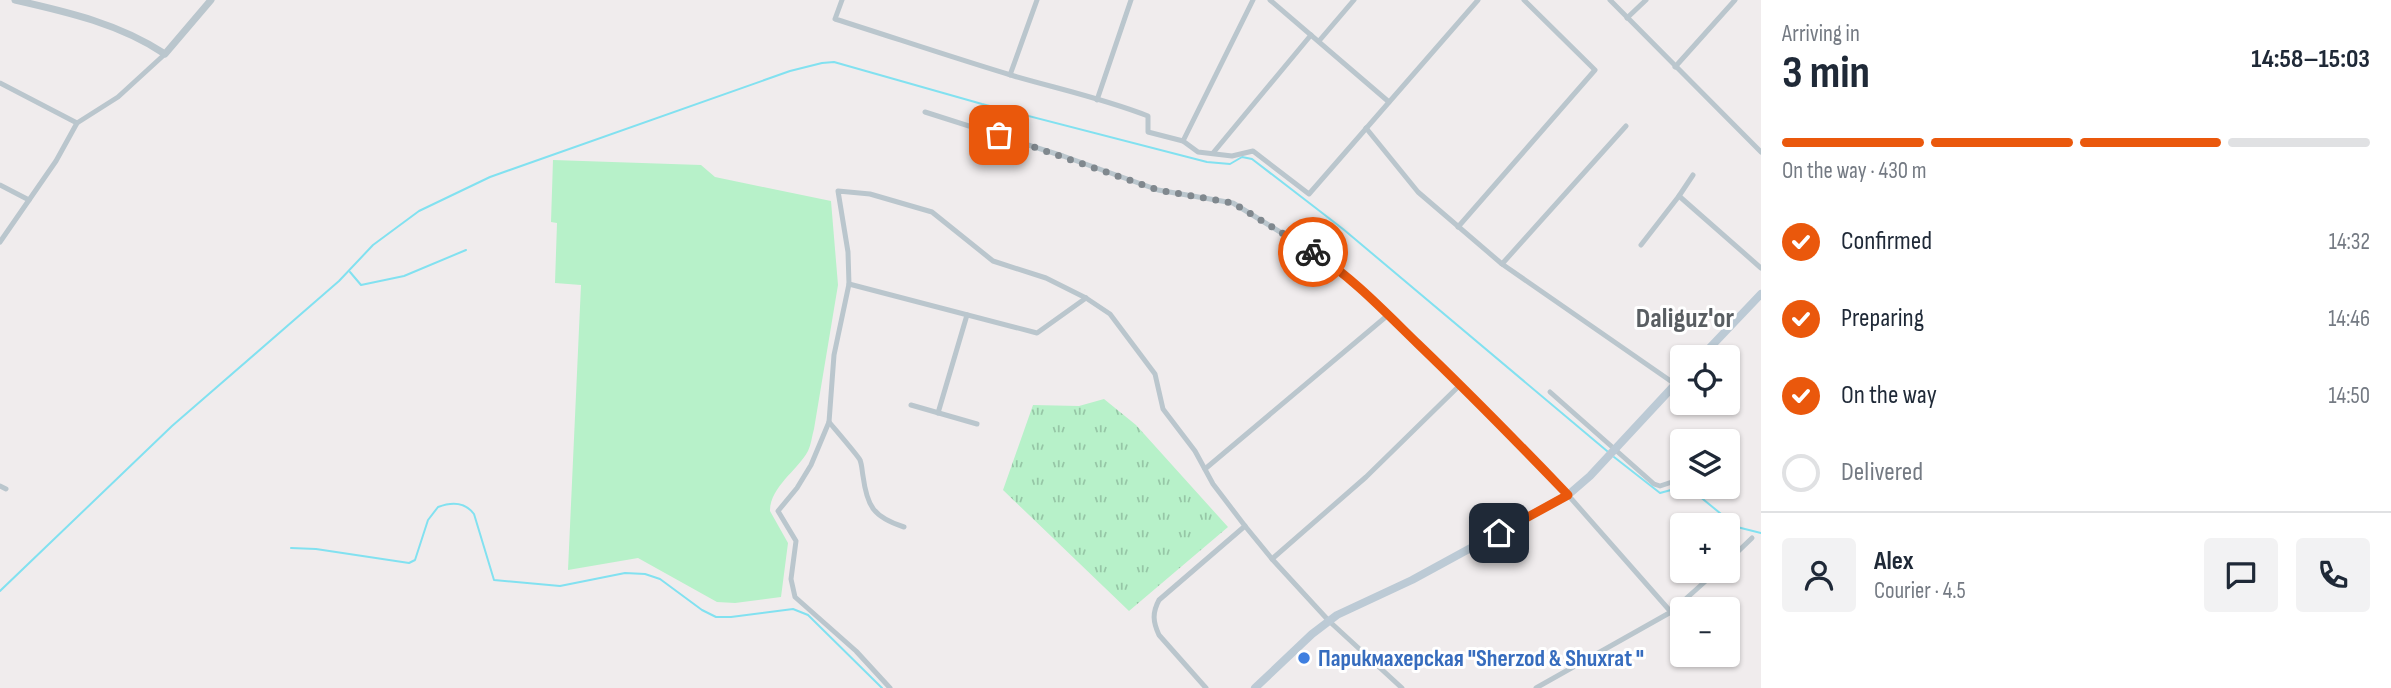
<!DOCTYPE html>
<html lang="en">
<head>
<meta charset="utf-8">
<style>
  :root { --surface:#fff; --page:#f2f2f3; --text:#1f2937; --muted:#747a83; --line:#e0e1e3; --accent:#ea580c }
  body { margin:0; font-family:"Sofia Sans Condensed",sans-serif; background:var(--page); color:var(--text); height:100vh; display:flex; flex-direction:column; font-size:26px; white-space:nowrap }
  * { box-sizing:border-box; margin:0 }
  p { font-size:23px; color:var(--muted) }
  .icon { flex:none; width:38px; height:38px; fill:none; stroke:currentColor; stroke-width:2; stroke-linecap:round; stroke-linejoin:round }
  .map { position:relative; flex:1; overflow:hidden }
  .details { display:flex; flex-direction:column; background:var(--surface); width:630px }
  .details>* { flex:none }
  .controls { position:absolute; left:1670px; top:345px; display:grid; gap:14px }
  .controls a { display:grid; place-items:center; width:70px; height:70px; border-radius:7px; background:var(--surface); box-shadow:0 2px 5px #0004; font-size:35px }
  .pin { position:absolute; display:grid; place-items:center; width:60px; height:60px; color:#fff; margin:-30px; border-radius:14px; box-shadow:0 4px 10px #0006 }
  .courier { position:absolute; display:grid; place-items:center; width:70px; height:70px; margin:-35px; border:5px solid #ea580c; border-radius:50%; background:#fff; color:#222; box-shadow:0 2px 9px #0007 }
  .headline em { font-style:normal; font-weight:700 }
  .headline div { display:flex; flex-direction:column-reverse }
  .headline { display:flex; align-items:center; justify-content:space-between; height:119px; padding:0 21px }
  h1 { font-size:46px; font-weight:700; line-height:52px }
  .bar { display:grid; grid-template-columns:repeat(4,1fr); gap:10px 7px; align-content:center; height:84px; padding:0 21px }
  .bar i { height:9px; border-radius:5px; background:var(--line) }
  .bar .on { background:var(--accent) }
  .bar p { grid-column:span 4 }
  .line { display:flex; align-items:center; gap:18px; padding:0 21px; border-top:2px solid var(--line) }
  .line div { flex:1 }
  .round { display:grid; place-items:center; flex:none; width:74px; height:74px; border-radius:7px; background:var(--page) }
  ol { padding:0 21px; list-style:none }
  li { display:flex; align-items:center; gap:21px; height:77px }
  li p { margin-inline-start:auto }
  li .icon { padding:7px; border-radius:50%; background:var(--accent); color:#fff; stroke-width:4 }
  li:last-child { color:var(--muted) }
  li i { width:38px; height:38px; border:4px solid var(--line); border-radius:50% }
  main { display:flex; flex:1; min-height:0 }
  .map>svg:first-child { display:block }
</style>
</head>
<body>
<main>
<div class="map">
<svg width="1761" height="688" viewBox="0 0 1761 688">
  <defs>
    <pattern id="grass-tufts" width="24" height="20" patternUnits="userSpaceOnUse" patternTransform="scale(1.75)"><rect width="24" height="20" fill="#b7f1c9"/><path d="M3 7l-1-3M5 7V3M7 7l1-3M15 17l-1-3M17 17v-4M19 17l1-3" fill="none" stroke="#96c6a6"/></pattern>
  </defs>
  <rect width="100%" height="100%" fill="#f0eced"/>
  <path fill="url(#grass-tufts)" d="M1104 399 1136 425 1228 527 1129 611 1003 490 1033 405 1079 406Z"/>
  <path fill="#b7f1c9" d="M553 160 701 165 715 177 831 201 838 285 814 429C812 436 811 445 808 451 797 471 770 487 770 511L788 543 781 597 735 603 717 602 638 558 568 570 581 285 555 283 557 223 551 222Z"/>
  <g fill="none" stroke-linecap="round" stroke-linejoin="round">
    <g stroke="#82e1f0" stroke-width="2">
      <path d="M350 272 361 285 404 276 466 250"/>
      <path d="M1614 457 1660 493 1682 487 1693 491 1737 527 1761 533"/>
      <path d="M291 548 316 549 409 563 415 560 428 520 438 507C451 502 465 502 474 514L494 580 560 586 625 573 645 574 660 579 702 610 716 617H731L793 609 808 615 882 688"/>
      <path d="M0 591 172 426 339 281 373 245 419 211 490 177 790 71 822 63 834 62 982 104 1207 162 1230 164 1242 157 1252 159 1343 229 1607 451"/>
    </g>
    <g stroke="#bac6cd" stroke-width="5">
      <path d="M842 0 835 19C895 38 954 58 1014 76 1059 89 1105 99 1148 116V132L1183 141 1198 152 1232 156 1253 151 1309 194 1478 0"/>
      <path d="M1270 0 1389 102"/>
      <path d="M1610 0 1761 152"/>
      <path d="M1627 18 1646 0"/>
      <path d="M1319 41 1354 0"/>
      <path d="M1675 67 1735 0"/>
      <path d="M1010 75 1037 0"/>
      <path d="M0 83 77 123"/>
      <path d="M1097 100 1131 0"/>
      <path d="M925 112 1063 156 1158 190 1233 203 1332 264 1388 315 1497 420 1568 495 1671 612"/>
      <path d="M1366 128 1418 192 1502 264 1675 384"/>
      <path d="M1183 141 1253 0"/>
      <path d="M1213 153 1311 35"/>
      <path d="M0 185 29 200"/>
      <path d="M1679 196 1693 175"/>
      <path d="M1458 227 1595 70 1524 0"/>
      <path d="M0 242 56 161 77 123 118 97 165 54"/>
      <path d="M1641 245 1679 196 1761 268"/>
      <path d="M1502 264 1626 126"/>
      <path d="M849 284 1037 333 1086 298"/>
      <path d="M1550 392 1654 484 1660 486 1675 481"/>
      <path d="M911 405 977 424"/>
      <path d="M938 413 967 315"/>
      <path d="M829 422 811 465 797 488 778 511 796 541 791 579 795 597 856 651 890 688"/>
      <path d="M1205 469 1388 315"/>
      <path d="M0 486 6 489"/>
      <path d="M904 527C873 517 867 506 863 476 862 471 862 465 860 460 859 457 834 428 829 422L834 355 849 284 848 252 838 191 870 194 932 212 993 261 1046 278 1086 298 1110 314 1155 374 1163 409 1195 451 1213 484 1245 526 1272 559 1329 621 1402 688"/>
      <path d="M1272 559 1366 477 1460 385"/>
      <path d="M1727 562 1752 538"/>
      <path d="M1206 688 1159 635C1153 622 1152 613 1159 600L1245 526"/>
      <path d="M1536 688 1671 612 1718 570"/>
    </g>
    <path stroke="#bac6cd" stroke-width="7" d="M15 0C68 12 120 24 165 54L211 0"/>
    <g stroke="#bccad5" stroke-width="8">
      <path d="M1701 357 1761 294"/>
      <path d="M1255 688 1312 634 1337 615 1412 580 1568 495 1590 476 1682 377"/>
    </g>
  </g>
  <g fill="none" stroke-linecap="round" stroke-linejoin="round">
    <path stroke="#80888e" stroke-width="7" stroke-dasharray="0 12.6" d="M999 135 1158 190 1233 203 1313 252"/>
    <path stroke="#ea580c" stroke-width="9" d="M1313 252C1352 277 1385 312 1418 344 1469 393 1519 444 1568 495L1499 533"/>
  </g>
  <circle fill="#3f7fe0" stroke="#fff" stroke-width="2.5" cx="1304" cy="658" r="7"/>
  <g text-anchor="middle" stroke-width="6" stroke-linejoin="round" paint-order="stroke">
    <g font-size="24" font-weight="bold" fill="#366cbe" stroke="#fff" text-anchor="start">
      <text x="1318" y="666">Парикмахерская "Sherzod &amp; Shuxrat "</text>
    </g>
    <g font-size="28" font-weight="bold" fill="#595e62" stroke="#fff">
      <text x="1685" y="327">Daliguz'or</text>
    </g>
  </g>
</svg>
<div class="controls">
<a><svg class="icon" aria-label="locate" viewBox="0 0 24 24"><circle cx="12" cy="12" r="6"/><path d="M12 2v4M12 18v4M2 12h4M18 12h4"/></svg></a>
<a><svg class="icon" aria-label="layers" viewBox="0 0 24 24"><path d="M12 4l9 5-9 5-9-5zM3 14l9 5 9-5"/></svg></a>
<a>+</a>
<a>−</a>
</div>
<div class="pin" style="left:999px;top:135px;background:#ea580c"><svg class="icon" aria-label="bag" viewBox="0 0 24 24"><path d="M5 8h14l-1 12H6zM9 8a3 3 0 0 1 6 0"/></svg></div>
<div class="pin" style="left:1499px;top:533px;background:#1f2937"><svg class="icon" aria-label="home" viewBox="0 0 24 24"><path d="M3 11l9-7 9 7M6 9v11h12V9"/></svg></div>
<div class="courier" style="left:1313px;top:252px"><svg class="icon" aria-label="bike" viewBox="0 0 24 24"><circle cx="6" cy="16" r="4"/><circle cx="18" cy="16" r="4"/><path d="M6 16l4-8h5l3 8M10 8l3 8H6M13 5h3"/></svg></div>
</div>
<section class="details">
<div class="headline"><div><h1>3 min</h1><p>Arriving in</p></div><em>14:58–15:03</em></div>
<div class="bar"><i class="on"></i><i class="on"></i><i class="on"></i><i></i><p>On the way · 430 m</p></div>
<ol>
<li><svg class="icon" aria-label="check" viewBox="0 0 24 24"><path d="M5 12l5 5 9-10"/></svg>Confirmed<p>14:32</p></li>
<li><svg class="icon" aria-label="check" viewBox="0 0 24 24"><path d="M5 12l5 5 9-10"/></svg>Preparing<p>14:46</p></li>
<li><svg class="icon" aria-label="check" viewBox="0 0 24 24"><path d="M5 12l5 5 9-10"/></svg>On the way<p>14:50</p></li>
<li><i></i>Delivered</li>
</ol>
<div class="line" style="height:126px"><a class="round"><svg class="icon" aria-label="person" viewBox="0 0 24 24"><circle cx="12" cy="8" r="4"/><path d="M4 21q1-7 8-7t8 7"/></svg></a><div><b>Alex</b><p>Courier · 4.5</p></div><a class="round"><svg class="icon" aria-label="chat" viewBox="0 0 24 24"><path d="M4 5h16v11H9l-5 4z"/></svg></a><a class="round"><svg class="icon" aria-label="phone" viewBox="0 0 24 24"><path d="M5 4h4l2 5-3 2q2 4 5 5l2-3 5 2v4C11 20 4 13 5 4z"/></svg></a></div>
</section>
</main>
</body>
</html>
